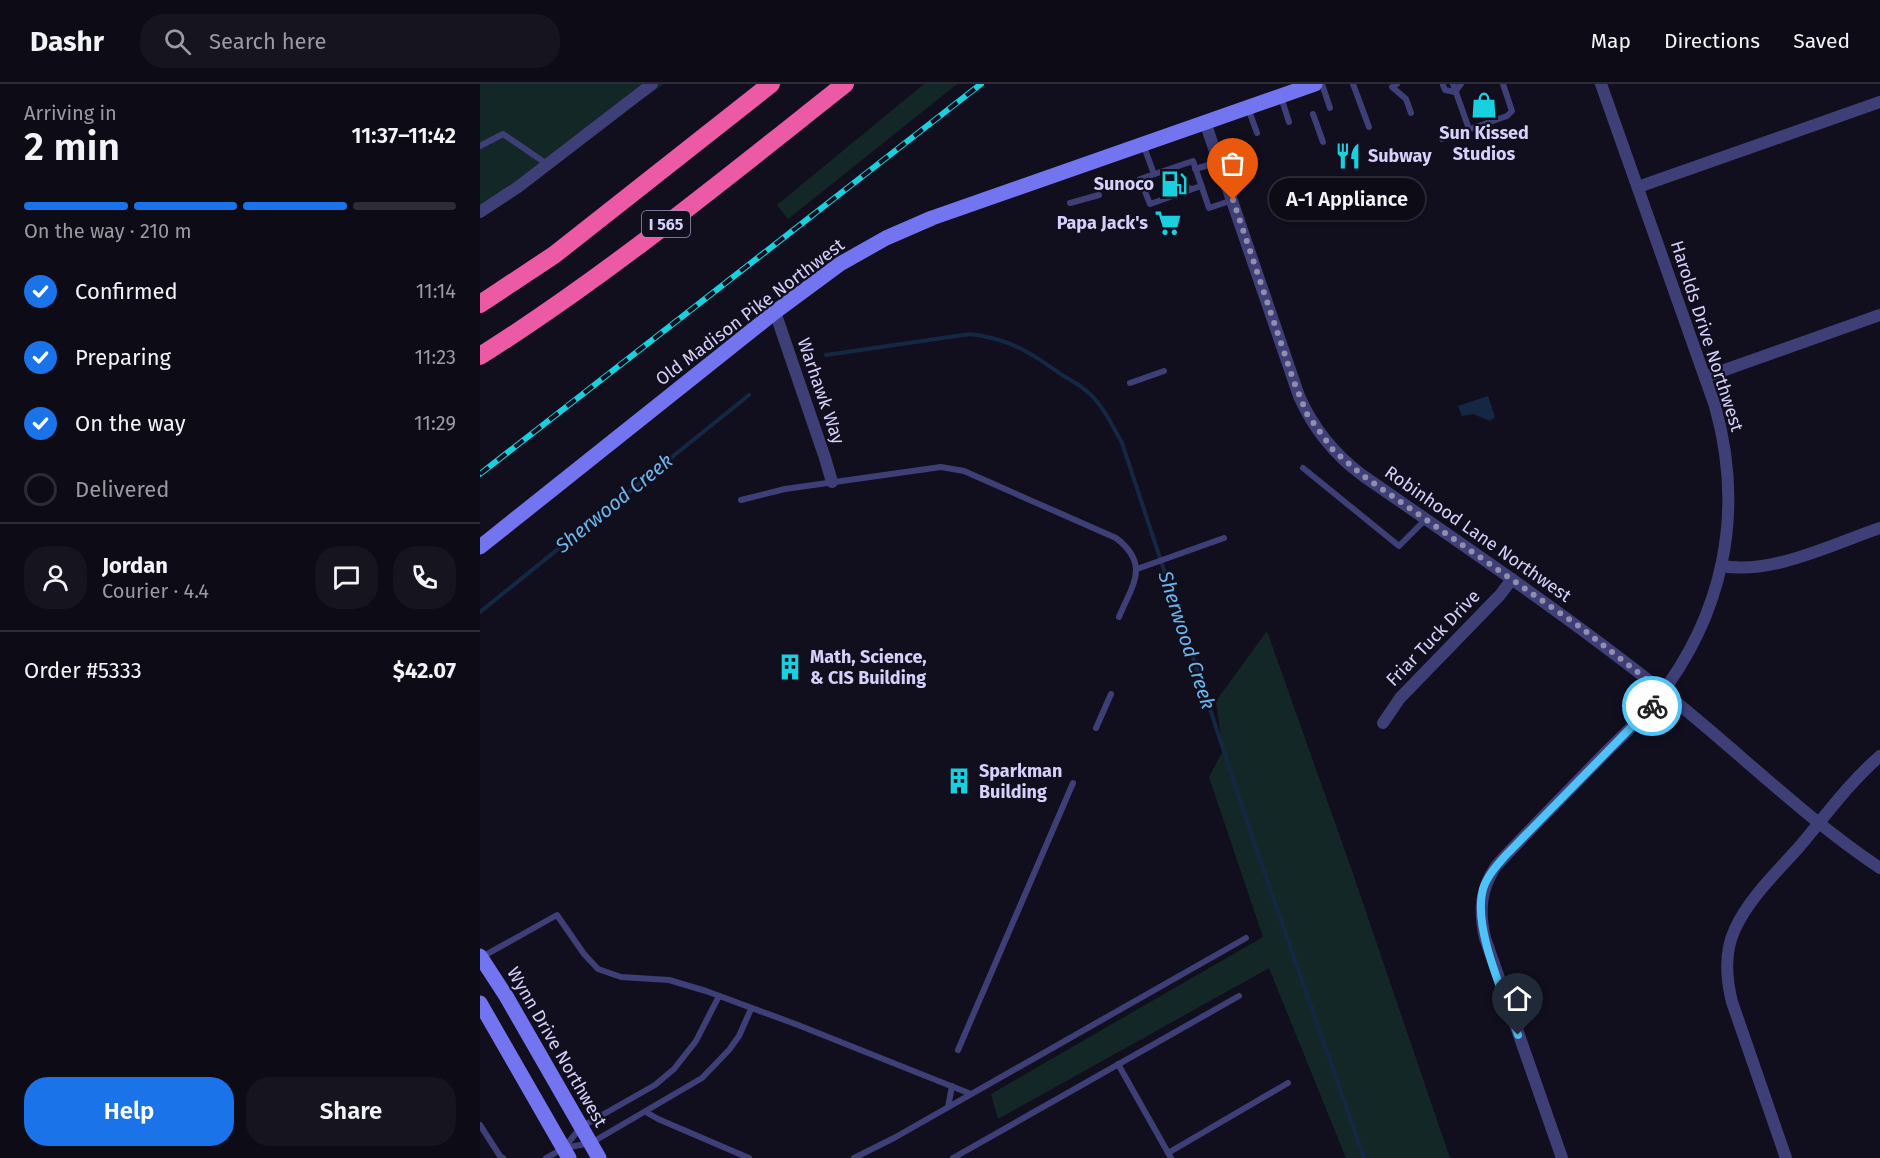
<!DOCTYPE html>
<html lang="en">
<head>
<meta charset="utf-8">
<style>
  :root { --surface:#0d0b16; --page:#16141f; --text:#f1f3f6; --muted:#9a9ba1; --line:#2d2b35; --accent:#1a73e8 }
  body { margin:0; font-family:"Fira Sans",sans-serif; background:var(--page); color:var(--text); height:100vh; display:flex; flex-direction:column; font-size:22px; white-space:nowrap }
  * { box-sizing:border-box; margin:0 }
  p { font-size:20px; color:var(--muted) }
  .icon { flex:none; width:33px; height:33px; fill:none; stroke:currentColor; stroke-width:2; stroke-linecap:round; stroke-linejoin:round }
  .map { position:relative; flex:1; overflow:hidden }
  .drawer { display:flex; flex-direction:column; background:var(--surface); width:480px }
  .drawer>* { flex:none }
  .pin { position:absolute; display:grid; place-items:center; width:51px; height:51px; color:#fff; margin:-62px -26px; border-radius:50% 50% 50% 0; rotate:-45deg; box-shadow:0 0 6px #0007 }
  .pin .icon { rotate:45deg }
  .courier { position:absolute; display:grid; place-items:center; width:60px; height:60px; margin:-30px; border:4px solid #4fc3f7; border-radius:50%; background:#fff; color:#222; box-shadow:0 2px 8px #0007 }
  .bubble { position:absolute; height:42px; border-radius:21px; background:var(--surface); box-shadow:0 2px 4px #0004,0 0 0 2px var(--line); font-size:20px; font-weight:600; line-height:42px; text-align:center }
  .summary em { font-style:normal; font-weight:600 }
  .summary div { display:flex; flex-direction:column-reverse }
  .summary { display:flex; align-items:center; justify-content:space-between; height:102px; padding:0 24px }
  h1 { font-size:39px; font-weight:600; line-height:45px }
  .bar { display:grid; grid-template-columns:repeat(4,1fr); gap:9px 6px; align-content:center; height:72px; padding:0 24px }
  .bar i { height:8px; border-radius:4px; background:var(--line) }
  .bar .active { background:var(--accent) }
  .bar p { grid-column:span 4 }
  .line { display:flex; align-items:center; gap:15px; padding:0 24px; border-top:2px solid var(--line) }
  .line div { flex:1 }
  .round { display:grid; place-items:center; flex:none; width:63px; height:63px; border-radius:24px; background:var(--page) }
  ol { padding:0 24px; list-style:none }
  li { display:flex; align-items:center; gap:18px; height:66px }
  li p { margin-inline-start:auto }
  li .icon { padding:6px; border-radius:50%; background:var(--accent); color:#fff; stroke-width:4 }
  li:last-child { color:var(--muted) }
  li i { width:33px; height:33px; border:3px solid var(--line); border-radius:50% }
  .button { display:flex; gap:12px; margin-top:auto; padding:12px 24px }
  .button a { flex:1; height:69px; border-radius:24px; background:var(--accent); color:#fff; font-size:24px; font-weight:600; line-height:69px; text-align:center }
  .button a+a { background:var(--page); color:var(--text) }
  header { display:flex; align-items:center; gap:36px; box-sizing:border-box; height:84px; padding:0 30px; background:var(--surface); border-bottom:2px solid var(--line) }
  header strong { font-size:28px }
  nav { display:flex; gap:33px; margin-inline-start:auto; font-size:21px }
  .search { width:420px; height:54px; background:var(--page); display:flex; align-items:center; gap:15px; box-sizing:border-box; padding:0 21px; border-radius:24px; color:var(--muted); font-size:22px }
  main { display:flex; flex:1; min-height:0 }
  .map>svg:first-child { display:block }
</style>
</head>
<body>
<header>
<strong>Dashr</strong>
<div class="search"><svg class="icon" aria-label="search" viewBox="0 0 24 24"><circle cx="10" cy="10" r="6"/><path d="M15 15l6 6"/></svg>Search here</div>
<nav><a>Map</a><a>Directions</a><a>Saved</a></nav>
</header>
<main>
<section class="drawer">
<div class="summary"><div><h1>2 min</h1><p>Arriving in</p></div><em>11:37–11:42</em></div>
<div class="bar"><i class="active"></i><i class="active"></i><i class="active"></i><i></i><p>On the way · 210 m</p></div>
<ol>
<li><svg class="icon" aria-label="check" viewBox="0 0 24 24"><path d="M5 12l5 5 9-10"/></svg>Confirmed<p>11:14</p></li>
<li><svg class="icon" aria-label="check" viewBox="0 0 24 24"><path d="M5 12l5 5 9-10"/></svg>Preparing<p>11:23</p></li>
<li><svg class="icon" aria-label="check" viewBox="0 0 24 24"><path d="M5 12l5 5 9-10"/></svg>On the way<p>11:29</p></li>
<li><i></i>Delivered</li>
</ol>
<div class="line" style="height:108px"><a class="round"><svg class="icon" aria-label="person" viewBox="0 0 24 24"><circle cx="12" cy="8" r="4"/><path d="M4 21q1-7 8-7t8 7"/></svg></a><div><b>Jordan</b><p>Courier · 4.4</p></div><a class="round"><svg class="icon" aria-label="chat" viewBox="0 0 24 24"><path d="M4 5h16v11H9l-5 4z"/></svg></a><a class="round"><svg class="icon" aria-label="phone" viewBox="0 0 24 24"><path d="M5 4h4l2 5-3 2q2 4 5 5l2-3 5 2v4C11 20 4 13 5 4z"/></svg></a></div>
<div class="line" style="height:78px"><div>Order #5333</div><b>$42.07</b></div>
<div class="button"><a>Help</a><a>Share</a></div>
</section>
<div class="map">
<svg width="1400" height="1074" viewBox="0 0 1400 1074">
  <rect width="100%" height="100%" fill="#110f1e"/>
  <g fill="#132826">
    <path d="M0 0H184L0 126Z"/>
    <path d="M444 0H477L308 135 297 121Z"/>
    <path d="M787 547 871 784 970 1074H866L789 884 518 1035 511 1010 783 853 729 693 743 667 736 617Z"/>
  </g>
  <path fill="#142843" d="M1008 312 1015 333 1010 337 993 330 982 332 978 322Z"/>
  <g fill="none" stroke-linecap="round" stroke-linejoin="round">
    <g stroke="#142843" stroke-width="4">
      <path d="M346 271 490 250C530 255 550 268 582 291 591 296 601 302 609 309 624 323 632 341 642 359L777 767 884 1074"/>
      <path d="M0 528 269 311"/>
    </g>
    <g stroke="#3f3f78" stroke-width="6">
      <path d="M842 0 850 24"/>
      <path d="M873 0 889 43"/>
      <path d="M917 0 912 3 926 15 931 29"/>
      <path d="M973 0 989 45"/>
      <path d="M963 1 965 6 975 8 981 0"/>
      <path d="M801 13 809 38"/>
      <path d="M768 24 777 49"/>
      <path d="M833 30 843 58"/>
      <path d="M962 55 1027 32 1032 27 1023 0"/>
      <path d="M663 60 674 90"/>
      <path d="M0 62 23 50 67 80"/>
      <path d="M715 85 739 78"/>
      <path d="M703 101 711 105"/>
      <path d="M721 102 670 120 660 95 713 77 729 124 753 116"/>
      <path d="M590 119 619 111"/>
      <path d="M650 299 684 287"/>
      <path d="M823 384 919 462 945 436"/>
      <path d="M261 416 305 405 461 383 484 387 636 454C671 481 652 501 639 533"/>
      <path d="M657 485 744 454"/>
      <path d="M616 644 631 610"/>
      <path d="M0 874 77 831 104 870 118 885 141 893 189 896 226 907 318 941 491 1010"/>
      <path d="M478 966 593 699"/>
      <path d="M638 980 691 1074"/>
      <path d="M468 1023 472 1002"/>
      <path d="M166 1028 178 1035 269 1074"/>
      <path d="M0 1041 20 1072 23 1074"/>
      <path d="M84 1064 101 1043 175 1001 194 985 216 957 239 912"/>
      <path d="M688 1069 808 999"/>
      <path d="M66 1074 84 1064 111 1059 222 994 249 966 259 952 271 925"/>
      <path d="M374 1074 414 1054 766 854"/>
      <path d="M473 1074 759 912"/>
    </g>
    <g stroke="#3f3f78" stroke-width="12">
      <path d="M725 38 819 312C833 344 854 370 882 391 983 461 1085 530 1181 606 1255 664 1322 732 1400 784"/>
      <path d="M1158 103 1400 18"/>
      <path d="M0 128 38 103 172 0"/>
      <path d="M295 228 345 374 352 398"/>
      <path d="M1225 293 1400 231"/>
      <path d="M1242 482C1292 491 1353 460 1400 444"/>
      <path d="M903 639 920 614 1020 511 1032 495"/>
      <path d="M1082 1074 1005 854C999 827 1000 806 1016 782 1052 743 1090 705 1127 667 1143 651 1160 636 1175 618 1244 531 1265 428 1235 322L1121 0"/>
      <path d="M1306 1074 1252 918C1246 894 1244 868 1255 845 1269 814 1298 787 1320 762 1346 731 1370 698 1400 672"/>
    </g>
    <g stroke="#7374ef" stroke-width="15">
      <path d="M0 463 295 228 360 180 406 154 452 134 835 0"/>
      <path d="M0 872 26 912 119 1074"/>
      <path d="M0 919 89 1074"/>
    </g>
    <g stroke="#ec5aa5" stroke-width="18">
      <path d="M0 220 74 171 291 0"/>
      <path d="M0 272C128 191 246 94 365 0"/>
    </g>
    <g stroke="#19d1de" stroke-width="6">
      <path id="rail" d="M0 390 501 0"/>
    </g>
    <use href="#rail" stroke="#110f1e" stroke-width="4" stroke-dasharray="11" stroke-linecap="butt"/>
  </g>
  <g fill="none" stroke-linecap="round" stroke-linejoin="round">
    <path stroke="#908dad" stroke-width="6" stroke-dasharray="0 10.8" d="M753 116 814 298 827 330 853 366 882 391 1100 543 1183 608 1172 622"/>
    <path stroke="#4fc3f7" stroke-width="8" d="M1038 951C1025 913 992 844 1003 805 1007 792 1017 781 1026 771L1172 622"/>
  </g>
  <defs>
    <g id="shop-bare" transform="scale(2.07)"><path d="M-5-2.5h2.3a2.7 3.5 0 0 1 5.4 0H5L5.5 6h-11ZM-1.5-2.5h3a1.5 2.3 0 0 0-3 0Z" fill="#19d1de" stroke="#110f1e" stroke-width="2.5" paint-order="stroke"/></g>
    <g id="restaurant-bare" transform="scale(2.07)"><path d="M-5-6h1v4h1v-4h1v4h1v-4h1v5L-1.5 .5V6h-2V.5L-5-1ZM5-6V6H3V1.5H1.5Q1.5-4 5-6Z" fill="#19d1de" stroke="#110f1e" stroke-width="2.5" paint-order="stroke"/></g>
    <g id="fuel-bare" transform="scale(2.07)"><path d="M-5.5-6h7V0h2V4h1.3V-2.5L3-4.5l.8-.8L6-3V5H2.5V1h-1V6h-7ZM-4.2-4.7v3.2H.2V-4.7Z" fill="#19d1de" stroke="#110f1e" stroke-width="2.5" paint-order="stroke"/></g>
    <g id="supermarket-bare" transform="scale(2.07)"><path d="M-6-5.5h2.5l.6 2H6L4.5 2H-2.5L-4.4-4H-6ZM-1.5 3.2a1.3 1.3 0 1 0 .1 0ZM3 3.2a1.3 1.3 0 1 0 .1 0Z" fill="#19d1de" stroke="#110f1e" stroke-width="2.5" paint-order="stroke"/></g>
    <g id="building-bare" transform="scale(2.07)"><path d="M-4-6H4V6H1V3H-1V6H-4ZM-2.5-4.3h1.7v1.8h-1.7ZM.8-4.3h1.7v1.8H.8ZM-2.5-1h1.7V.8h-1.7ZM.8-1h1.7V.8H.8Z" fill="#19d1de" stroke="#110f1e" stroke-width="2.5" paint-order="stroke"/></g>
  </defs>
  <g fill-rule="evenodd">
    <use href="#shop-bare" x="1004" y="21"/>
    <use href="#restaurant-bare" x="868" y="72"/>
    <use href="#fuel-bare" x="694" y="100"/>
    <use href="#supermarket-bare" x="688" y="139"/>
    <use href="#building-bare" x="310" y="583"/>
    <use href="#building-bare" x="479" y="697"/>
  </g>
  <g text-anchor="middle" stroke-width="4.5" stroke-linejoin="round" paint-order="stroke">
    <rect fill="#110f1e" stroke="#9a97b8" stroke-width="1.5" x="162" y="127" width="48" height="26" rx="4.5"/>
    <g font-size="16" font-weight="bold" fill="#d5d1fa">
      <text x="186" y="146">I 565</text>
    </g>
    <g font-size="18" font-weight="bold" fill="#d5d1fa" stroke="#110f1e" text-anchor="start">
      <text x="1004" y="55" text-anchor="middle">Sun Kissed<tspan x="1004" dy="21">Studios</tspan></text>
      <text x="888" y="78">Subway</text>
      <text x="674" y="106" text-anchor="end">Sunoco</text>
      <text x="668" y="145" text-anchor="end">Papa Jack's</text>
      <text x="330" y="579">Math, Science,<tspan x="330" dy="21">&amp; CIS Building</tspan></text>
      <text x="499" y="693">Sparkman<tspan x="499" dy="21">Building</tspan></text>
    </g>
    <g font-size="18" fill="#d5d1fa" stroke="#110f1e">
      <text transform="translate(270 228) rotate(-37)" y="6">Old Madison Pike Northwest</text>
      <text transform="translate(1227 252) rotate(72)" y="6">Harolds Drive Northwest</text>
      <text transform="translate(341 307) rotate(71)" y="6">Warhawk Way</text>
      <text transform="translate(998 450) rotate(35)" y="6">Robinhood Lane Northwest</text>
      <text transform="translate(953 554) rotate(-46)" y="6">Friar Tuck Drive</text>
      <text transform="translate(77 963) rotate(60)" y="6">Wynn Drive Northwest</text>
    </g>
    <g font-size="20" font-style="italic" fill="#6bb6ee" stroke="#110f1e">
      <text transform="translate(134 419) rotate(-39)" y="7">Sherwood Creek</text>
      <text transform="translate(707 556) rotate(72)" y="7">Sherwood Creek</text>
    </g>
  </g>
</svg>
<div class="pin" style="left:753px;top:116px;background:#ea580c"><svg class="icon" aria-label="bag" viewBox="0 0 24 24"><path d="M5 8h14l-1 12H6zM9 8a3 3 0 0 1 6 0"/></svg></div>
<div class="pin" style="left:1038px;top:951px;background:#1f2937"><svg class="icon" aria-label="home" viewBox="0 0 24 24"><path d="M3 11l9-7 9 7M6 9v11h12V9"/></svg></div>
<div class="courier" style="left:1172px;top:622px"><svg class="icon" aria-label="bike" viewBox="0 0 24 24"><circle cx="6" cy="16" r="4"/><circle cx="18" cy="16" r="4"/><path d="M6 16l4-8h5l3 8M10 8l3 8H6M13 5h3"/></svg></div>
<div class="bubble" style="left:789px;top:94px;width:156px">A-1 Appliance</div>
</div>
</main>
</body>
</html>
